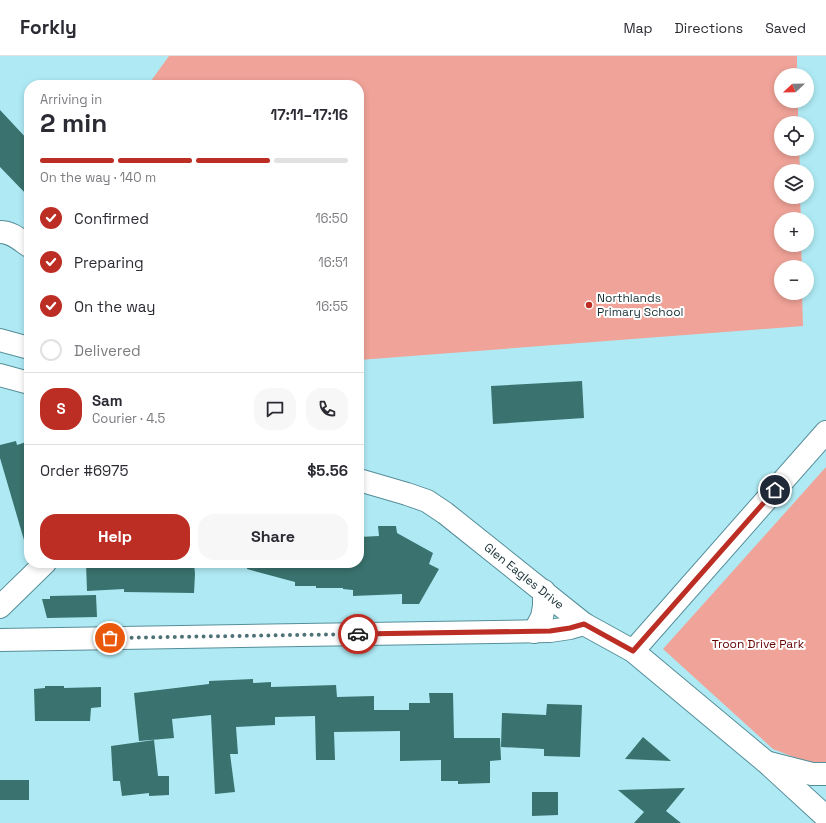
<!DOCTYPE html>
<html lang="en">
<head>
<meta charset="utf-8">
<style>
  :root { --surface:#fff; --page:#f7f7f7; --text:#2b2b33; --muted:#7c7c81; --line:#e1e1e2; --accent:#bc2e24 }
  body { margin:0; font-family:"Space Grotesk",sans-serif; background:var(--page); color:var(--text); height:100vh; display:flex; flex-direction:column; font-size:15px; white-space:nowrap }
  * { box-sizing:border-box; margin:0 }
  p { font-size:13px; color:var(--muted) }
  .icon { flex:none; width:22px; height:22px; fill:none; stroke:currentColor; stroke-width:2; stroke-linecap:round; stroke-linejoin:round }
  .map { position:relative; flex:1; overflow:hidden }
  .sheet { position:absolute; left:24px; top:24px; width:340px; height:488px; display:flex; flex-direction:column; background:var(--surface); border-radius:16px; box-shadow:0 2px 6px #0003 }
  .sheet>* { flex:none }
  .needle { width:26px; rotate:248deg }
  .controls { position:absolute; left:774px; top:12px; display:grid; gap:8px }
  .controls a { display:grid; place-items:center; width:40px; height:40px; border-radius:50%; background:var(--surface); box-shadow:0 2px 6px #0003; font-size:20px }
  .pin { position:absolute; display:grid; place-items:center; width:34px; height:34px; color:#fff; margin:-17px; border:2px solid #fff; border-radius:50%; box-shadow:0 1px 4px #0007 }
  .courier { position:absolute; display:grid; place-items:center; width:40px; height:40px; margin:-20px; border:3px solid #bc2e24; border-radius:50%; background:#fff; color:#222; box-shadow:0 1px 5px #0007 }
  .head em { font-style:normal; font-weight:700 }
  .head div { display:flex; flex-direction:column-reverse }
  .head { display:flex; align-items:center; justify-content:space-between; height:68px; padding:0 16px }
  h1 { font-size:26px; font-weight:700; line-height:30px }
  .bar { display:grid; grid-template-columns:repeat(4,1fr); gap:6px 4px; align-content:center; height:48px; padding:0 16px }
  .bar i { height:5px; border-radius:3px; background:var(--line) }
  .bar .selected { background:var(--accent) }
  .bar p { grid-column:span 4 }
  .line { display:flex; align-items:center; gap:10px; padding:0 16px; border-top:1px solid var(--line) }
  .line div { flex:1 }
  .round { display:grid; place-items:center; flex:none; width:42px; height:42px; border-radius:16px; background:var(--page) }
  ol { padding:0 16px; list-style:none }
  li { display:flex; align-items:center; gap:12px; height:44px }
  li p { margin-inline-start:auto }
  li .icon { padding:4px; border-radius:50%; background:var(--accent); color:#fff; stroke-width:4 }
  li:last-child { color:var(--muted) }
  li i { width:22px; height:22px; border:2px solid var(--line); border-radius:50% }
  .action { display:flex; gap:8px; margin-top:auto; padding:8px 16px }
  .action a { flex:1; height:46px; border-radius:16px; background:var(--accent); color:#fff; font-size:16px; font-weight:700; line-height:46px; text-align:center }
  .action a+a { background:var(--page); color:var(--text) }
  header { display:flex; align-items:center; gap:24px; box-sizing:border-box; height:56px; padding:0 20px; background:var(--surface); border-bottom:1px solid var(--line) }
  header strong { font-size:19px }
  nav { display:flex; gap:22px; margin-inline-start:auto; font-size:14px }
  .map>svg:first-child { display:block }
</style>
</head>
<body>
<header>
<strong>Forkly</strong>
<nav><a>Map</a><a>Directions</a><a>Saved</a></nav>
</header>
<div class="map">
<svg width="826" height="767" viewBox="0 0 826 767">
  <rect width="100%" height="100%" fill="#afeaf4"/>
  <g fill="#f0a398">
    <path d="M169 0H797V19H781V45H798V67H781V93H799L800 115H781V141H800L801 163H781V189H801L802 211H781V237H802L803 270 359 304V29H148Z"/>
    <path d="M826 411V708L817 710 773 693 663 593Z"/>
  </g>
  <g fill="#39726e">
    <path d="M0 54 29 85V141L0 111Z"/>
    <path d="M582 325 584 362 493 368 491 330Z"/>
    <path d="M16 385 17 389 29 385V483L24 484 0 402V389Z"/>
    <path d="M378 470H396L397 477 433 497 429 508 439 513 419 548H402V538L353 540V534L343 533V532H316V530H295V526L247 513 248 507H359V481L379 480Z"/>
    <path d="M86 507H194L195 518 194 537 124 536V533L87 535Z"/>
    <path d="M96 539 97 561 47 562 42 543H50V540Z"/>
    <path d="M253 623V627L271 626V631L336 629 337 641 374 640V654H409V647H430L429 637H453L454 682H500L501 704 490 705V727L458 728V725H441V704L400 705V675L334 676 335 704H316L315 660 275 661V669L236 671 238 698H230L235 736 215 738 211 659 172 663 174 682 139 685 134 637 209 628V625Z"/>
    <path d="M45 630H64V632L101 631V651L91 652 90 665H35L34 633 45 632Z"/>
    <path d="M547 648 582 649 580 701 544 700V693L501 691 502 657 546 659Z"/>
    <path d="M643 681 671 705 625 703Z"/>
    <path d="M154 684 158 720H169V739L149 740V737L122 740 120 725H113L111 690Z"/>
    <rect x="0" y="724" width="29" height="20"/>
    <path d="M685 732 666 755 681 767H634L644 756 618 734Z"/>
    <path d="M532 736H558V759L532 760Z"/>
  </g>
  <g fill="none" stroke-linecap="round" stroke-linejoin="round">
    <g stroke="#568e98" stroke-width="24">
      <g id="minor">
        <path d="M0 176C12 176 20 184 29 190"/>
        <path d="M0 284 29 292"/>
        <path d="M0 319 29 327"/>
        <path id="s1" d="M359 424 407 438 427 445 445 457 584 568 633 595 766 706 826 761"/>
        <path d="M0 551 45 507"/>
        <path d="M534 576 542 561 544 550V535"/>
        <path d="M0 584 550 575 570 572 584 568"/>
        <path d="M633 595 826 376"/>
        <path d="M769 707 812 718H826"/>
      </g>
    </g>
    <use href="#minor" stroke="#fff" stroke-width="22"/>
  </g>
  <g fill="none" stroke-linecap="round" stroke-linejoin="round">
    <path stroke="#4e7278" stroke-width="4" stroke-dasharray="0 7.2" d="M110 582 358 578"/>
    <path stroke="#bc2e24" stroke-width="5" d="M358 578 550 575 570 572 584 568 633 595 775 434"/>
  </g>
  <circle fill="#bc2e24" stroke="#fff" stroke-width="1.5" cx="589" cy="249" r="4"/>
  <g text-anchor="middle" stroke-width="4" stroke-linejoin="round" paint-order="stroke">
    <g font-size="12" fill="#1a3236" stroke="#fff" text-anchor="start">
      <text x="597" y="246">Northlands<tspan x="597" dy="14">Primary School</tspan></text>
    </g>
    <g font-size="12" fill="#1a3236" stroke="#fff">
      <text dy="4" stroke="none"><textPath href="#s1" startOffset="194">Glen Eagles Drive</textPath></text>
    </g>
    <g font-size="12" fill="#650303" stroke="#fff">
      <text x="758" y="592">Troon Drive Park</text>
    </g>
  </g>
</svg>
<div class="controls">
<a><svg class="needle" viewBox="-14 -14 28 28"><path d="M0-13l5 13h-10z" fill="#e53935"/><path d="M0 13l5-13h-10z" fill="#7c7c81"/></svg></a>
<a><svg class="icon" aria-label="locate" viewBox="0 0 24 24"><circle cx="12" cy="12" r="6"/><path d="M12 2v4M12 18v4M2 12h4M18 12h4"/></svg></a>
<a><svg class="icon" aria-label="layers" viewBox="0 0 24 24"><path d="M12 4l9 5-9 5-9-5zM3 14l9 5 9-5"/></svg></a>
<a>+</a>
<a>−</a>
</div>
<div class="pin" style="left:110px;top:582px;background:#ea580c"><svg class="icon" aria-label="bag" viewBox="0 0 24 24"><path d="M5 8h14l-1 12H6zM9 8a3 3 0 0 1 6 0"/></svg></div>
<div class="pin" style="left:775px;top:434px;background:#1f2937"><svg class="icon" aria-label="home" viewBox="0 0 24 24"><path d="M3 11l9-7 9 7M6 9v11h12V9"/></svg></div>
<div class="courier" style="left:358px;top:578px"><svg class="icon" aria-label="car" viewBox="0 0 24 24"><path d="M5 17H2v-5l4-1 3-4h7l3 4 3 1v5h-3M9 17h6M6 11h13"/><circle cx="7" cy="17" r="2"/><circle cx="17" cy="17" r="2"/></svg></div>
<section class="sheet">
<div class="head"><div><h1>2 min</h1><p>Arriving in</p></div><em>17:11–17:16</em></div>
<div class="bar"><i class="selected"></i><i class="selected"></i><i class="selected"></i><i></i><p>On the way · 140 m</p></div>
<ol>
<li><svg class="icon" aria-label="check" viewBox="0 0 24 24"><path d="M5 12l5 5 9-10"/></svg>Confirmed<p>16:50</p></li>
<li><svg class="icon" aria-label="check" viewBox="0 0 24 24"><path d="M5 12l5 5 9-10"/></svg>Preparing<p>16:51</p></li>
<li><svg class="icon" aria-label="check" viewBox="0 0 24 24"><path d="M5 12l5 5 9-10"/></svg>On the way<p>16:55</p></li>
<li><i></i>Delivered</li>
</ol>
<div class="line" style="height:72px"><b class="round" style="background:var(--accent);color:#fff">S</b><div><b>Sam</b><p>Courier · 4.5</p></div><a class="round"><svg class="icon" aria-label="chat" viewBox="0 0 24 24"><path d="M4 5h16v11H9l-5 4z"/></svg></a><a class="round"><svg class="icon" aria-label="phone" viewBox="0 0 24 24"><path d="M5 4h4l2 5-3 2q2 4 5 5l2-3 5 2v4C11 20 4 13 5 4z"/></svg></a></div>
<div class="line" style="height:52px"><div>Order #6975</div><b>$5.56</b></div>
<div class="action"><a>Help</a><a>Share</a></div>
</section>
</div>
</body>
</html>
